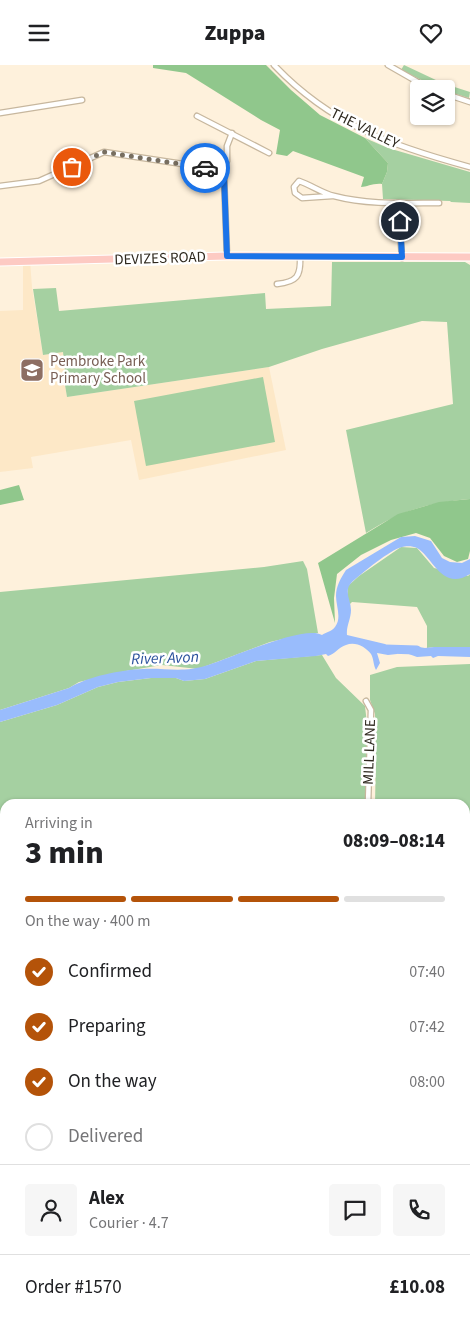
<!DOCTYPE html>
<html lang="en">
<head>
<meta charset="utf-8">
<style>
  :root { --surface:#fff; --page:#f6f6f6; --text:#202124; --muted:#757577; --line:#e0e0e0; --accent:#b45309 }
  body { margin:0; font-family:"Source Sans 3",sans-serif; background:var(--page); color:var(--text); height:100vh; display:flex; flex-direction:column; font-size:19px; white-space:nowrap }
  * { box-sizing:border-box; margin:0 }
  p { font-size:16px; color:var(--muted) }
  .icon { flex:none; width:28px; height:28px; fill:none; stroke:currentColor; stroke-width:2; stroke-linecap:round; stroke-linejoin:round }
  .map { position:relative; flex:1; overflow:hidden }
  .drawer { position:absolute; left:0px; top:734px; width:470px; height:531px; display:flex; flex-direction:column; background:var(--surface); border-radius:15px 15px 0 0; box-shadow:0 1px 4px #0004 }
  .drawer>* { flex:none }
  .tools { position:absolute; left:410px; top:15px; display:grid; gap:10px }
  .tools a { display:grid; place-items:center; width:45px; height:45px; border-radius:5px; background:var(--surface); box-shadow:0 1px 4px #0004; font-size:25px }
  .pin { position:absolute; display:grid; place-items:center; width:42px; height:42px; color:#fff; margin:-21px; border:2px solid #fff; border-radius:50%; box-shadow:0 1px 5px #0007 }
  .courier { position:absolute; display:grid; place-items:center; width:50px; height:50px; margin:-25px; border:4px solid #1a73e8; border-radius:50%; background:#fff; color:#222; box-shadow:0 1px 6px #0007 }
  .summary em { font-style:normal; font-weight:800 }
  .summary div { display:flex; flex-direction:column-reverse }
  .summary { display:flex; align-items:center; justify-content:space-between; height:85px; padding:0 25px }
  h1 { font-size:32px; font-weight:800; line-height:38px }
  .bar { display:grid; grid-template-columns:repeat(4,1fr); gap:8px 5px; align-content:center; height:60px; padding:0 25px }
  .bar i { height:6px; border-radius:4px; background:var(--line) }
  .bar .current { background:var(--accent) }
  .bar p { grid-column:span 4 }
  .line { display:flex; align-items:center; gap:12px; padding:0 25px; border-top:1px solid var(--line) }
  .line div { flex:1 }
  .round { display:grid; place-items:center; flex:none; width:52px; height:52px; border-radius:5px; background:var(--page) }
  ol { padding:0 25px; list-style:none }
  li { display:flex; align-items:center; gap:15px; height:55px }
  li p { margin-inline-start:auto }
  li .icon { padding:5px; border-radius:50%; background:var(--accent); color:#fff; stroke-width:4 }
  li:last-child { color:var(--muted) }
  li i { width:28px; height:28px; border:2px solid var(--line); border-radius:50% }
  header { display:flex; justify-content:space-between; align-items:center; height:65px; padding:0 25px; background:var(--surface); font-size:22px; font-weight:800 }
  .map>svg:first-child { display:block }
</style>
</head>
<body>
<header><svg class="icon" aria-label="menu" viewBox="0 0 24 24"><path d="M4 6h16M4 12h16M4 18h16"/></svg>Zuppa<svg class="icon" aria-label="heart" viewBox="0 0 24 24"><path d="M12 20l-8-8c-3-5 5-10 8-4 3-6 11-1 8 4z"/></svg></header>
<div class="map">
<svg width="470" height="1264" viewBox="0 0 470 1264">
  <rect width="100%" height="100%" fill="#fef1dc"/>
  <g fill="#fde8c7">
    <path d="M30 196 32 222 43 290 63 287 65 307 63 308 67 332 269 302 286 385 139 415 131 375 31 392 33 403 0 407V246L23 245V197Z"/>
    <path d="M470 773V832L465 834V774Z"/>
  </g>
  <g fill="#a5d0a1">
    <path d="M404 0 438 16 436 22 401 5Z"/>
    <path d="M439 17 470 27 469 33 446 26V24L437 22Z"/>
    <path d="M365 73 388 83 470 107V138L451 137 450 136 383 134 382 119 387 107 388 98Z"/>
    <path d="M332 197H465L470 200V434C428 438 402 445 366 468L346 365 453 339 447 257 422 256 322 284 269 302 67 332 63 308 65 307 63 287 43 290 33 224 56 223 59 246 265 228 266 244 331 241Z"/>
    <path d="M263 312 275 377 146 401 134 336Z"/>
    <path d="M401 482 417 483 434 503 468 511 470 509V582H434L427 583V561L417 542 352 537 350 539 347 535 348 521 359 511Z"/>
    <path d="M303 496 307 504 318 568 300 570 270 577 198 604 162 600 126 606 79 617 69 623 0 645V527L264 502Z"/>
    <path d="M322 590 336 613 365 641 367 659 366 739H337L314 735 313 739H5V792L4 797 0 796V657L57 640 98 622 118 617 151 613H176L184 616 205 614 256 596Z"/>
    <path d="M470 599V773L465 774V739H375L376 690 375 649 370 635V610L397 602Z"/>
    <path d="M470 844V1264H55L53 1260H465V845Z"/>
    <path d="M0 875H5V1203L0 1197Z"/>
    <path d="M0 1210 5 1218V1260H31L34 1264H0Z"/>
  </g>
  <g fill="#90c78c">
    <path d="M153 0H266L291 25 320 50 365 73 388 98 387 107 382 119C373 118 367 122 361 122L364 112 293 86 287 91 276 89 280 65 261 55 186 8 153 3Z"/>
    <path d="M19 420 24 435 0 440V425Z"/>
    <path d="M470 434V486L468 494 457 497 444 491 430 473 416 468 391 475 361 490 337 509 334 533 335 558 318 498 398 449 439 437Z"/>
    <path d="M470 1125V1235L465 1233V1126Z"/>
  </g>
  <g fill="#99bcfc">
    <path d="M415 471 431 476 442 493 450 497 462 498 470 494V509C442 527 433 492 417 483 413 481 406 481 402 482 391 484 361 509 352 517 343 526 351 535 351 545 351 554 346 561 347 570L385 579 391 584H398L397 589 388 590 377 588 380 598 376 605C373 600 374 594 371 589 366 582 355 576 346 580 339 582 335 589 328 591L326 589 316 591 256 596 205 614 195 615 184 616 176 613H151L118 617 98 622 57 640 0 657V645L69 623C89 611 121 605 143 604 167 603 185 608 208 600 228 594 305 559 322 570 326 567 331 567 335 562 342 553 336 541 336 531 336 521 341 513 346 505L401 472Z"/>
    <path d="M419 582 425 583 434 582H470V592L438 591 433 593 431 591 417 592 406 588V585Z"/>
  </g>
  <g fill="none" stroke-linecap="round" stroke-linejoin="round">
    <path stroke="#99bcfc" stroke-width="9" d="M385 584 417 585"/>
    <g stroke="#c7b79e" stroke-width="7">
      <g id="minor">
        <path d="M274 0C331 60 392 81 470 102"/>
        <path d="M388 0 430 24"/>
        <path d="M446 29 470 37"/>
        <path d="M0 48 82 35"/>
        <path d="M197 51 269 88"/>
        <path d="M222 105 227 96V81L232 68"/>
        <path d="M0 121 39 116 104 87 222 105 224 111 227 191"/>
        <path d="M332 131 302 133 295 128 294 122 299 116C311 120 322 128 334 131 368 140 405 138 439 138"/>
        <path d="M398 138 402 193"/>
        <path d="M277 219C297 217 301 211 300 192"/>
        <path d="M366 636 371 645 368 739"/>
      </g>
    </g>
    <g stroke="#c7b79e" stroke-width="8">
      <g id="tertiary">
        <path d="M465 838 470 836"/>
        <path d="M0 848H5"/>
      </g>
    </g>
    <g stroke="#fff" stroke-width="9">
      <path id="primary" d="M0 197 227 191 470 192"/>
    </g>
    <use href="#minor" stroke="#fff" stroke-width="4.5"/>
    <use href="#tertiary" stroke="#fff" stroke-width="5.5"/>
    <use href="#primary" stroke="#fdcac3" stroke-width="7"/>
  </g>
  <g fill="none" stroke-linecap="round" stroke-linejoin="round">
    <path stroke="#776e60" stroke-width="5" stroke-dasharray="0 9" d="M72 102 104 87 205 103"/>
    <path stroke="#1a73e8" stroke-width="6" d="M205 103 222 105 224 111 227 191 402 192 400 156"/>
  </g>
  <defs>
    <g id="school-square" transform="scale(1.25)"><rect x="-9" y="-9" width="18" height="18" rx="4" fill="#8d6e63" stroke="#fff"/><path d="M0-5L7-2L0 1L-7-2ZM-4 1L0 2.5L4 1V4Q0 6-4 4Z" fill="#fff"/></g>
  </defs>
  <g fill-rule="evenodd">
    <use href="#school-square" x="32" y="305"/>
  </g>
  <g text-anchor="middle" stroke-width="5" stroke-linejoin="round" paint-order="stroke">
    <g font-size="15" fill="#2e281e" stroke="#fff">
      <text transform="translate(365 63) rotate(26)" y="5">THE VALLEY</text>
      <text transform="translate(160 193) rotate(-2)" y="5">DEVIZES ROAD</text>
      <text transform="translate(369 687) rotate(-88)" y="5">MILL LANE</text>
    </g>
    <g font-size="15" fill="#785e54" stroke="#fff" text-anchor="start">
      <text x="50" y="301">Pembroke Park<tspan x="50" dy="17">Primary School</tspan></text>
    </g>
    <g font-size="16" font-style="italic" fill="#2c529d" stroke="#fff">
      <text transform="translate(165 592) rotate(-2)" y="6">River Avon</text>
    </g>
  </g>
</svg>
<div class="tools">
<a><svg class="icon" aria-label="layers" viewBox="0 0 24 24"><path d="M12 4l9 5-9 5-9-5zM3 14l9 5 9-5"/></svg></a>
</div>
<div class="pin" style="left:72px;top:102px;background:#ea580c"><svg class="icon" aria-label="bag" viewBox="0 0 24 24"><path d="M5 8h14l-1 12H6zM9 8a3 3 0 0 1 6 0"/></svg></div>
<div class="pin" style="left:400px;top:156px;background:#1f2937"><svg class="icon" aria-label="home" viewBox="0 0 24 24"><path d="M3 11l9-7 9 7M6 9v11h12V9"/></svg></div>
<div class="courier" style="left:205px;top:103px"><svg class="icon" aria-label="car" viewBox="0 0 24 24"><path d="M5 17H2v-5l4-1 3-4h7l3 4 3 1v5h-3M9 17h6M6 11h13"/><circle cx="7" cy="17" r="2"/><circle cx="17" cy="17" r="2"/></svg></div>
<section class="drawer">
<div class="summary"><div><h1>3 min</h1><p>Arriving in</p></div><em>08:09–08:14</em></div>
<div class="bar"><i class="current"></i><i class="current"></i><i class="current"></i><i></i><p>On the way · 400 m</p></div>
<ol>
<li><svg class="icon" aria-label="check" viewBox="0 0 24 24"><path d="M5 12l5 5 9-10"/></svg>Confirmed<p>07:40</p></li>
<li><svg class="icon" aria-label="check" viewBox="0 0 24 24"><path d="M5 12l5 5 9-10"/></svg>Preparing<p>07:42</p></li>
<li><svg class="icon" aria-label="check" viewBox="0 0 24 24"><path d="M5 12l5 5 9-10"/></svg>On the way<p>08:00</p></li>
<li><i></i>Delivered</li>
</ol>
<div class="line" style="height:90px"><a class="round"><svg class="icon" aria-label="person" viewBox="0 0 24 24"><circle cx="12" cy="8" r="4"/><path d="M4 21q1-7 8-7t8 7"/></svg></a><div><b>Alex</b><p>Courier · 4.7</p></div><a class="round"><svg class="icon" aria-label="chat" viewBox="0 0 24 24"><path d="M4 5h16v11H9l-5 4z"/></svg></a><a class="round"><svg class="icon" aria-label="phone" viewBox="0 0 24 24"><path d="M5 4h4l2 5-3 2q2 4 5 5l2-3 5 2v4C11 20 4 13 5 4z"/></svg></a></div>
<div class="line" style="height:65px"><div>Order #1570</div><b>£10.08</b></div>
</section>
</div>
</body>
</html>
